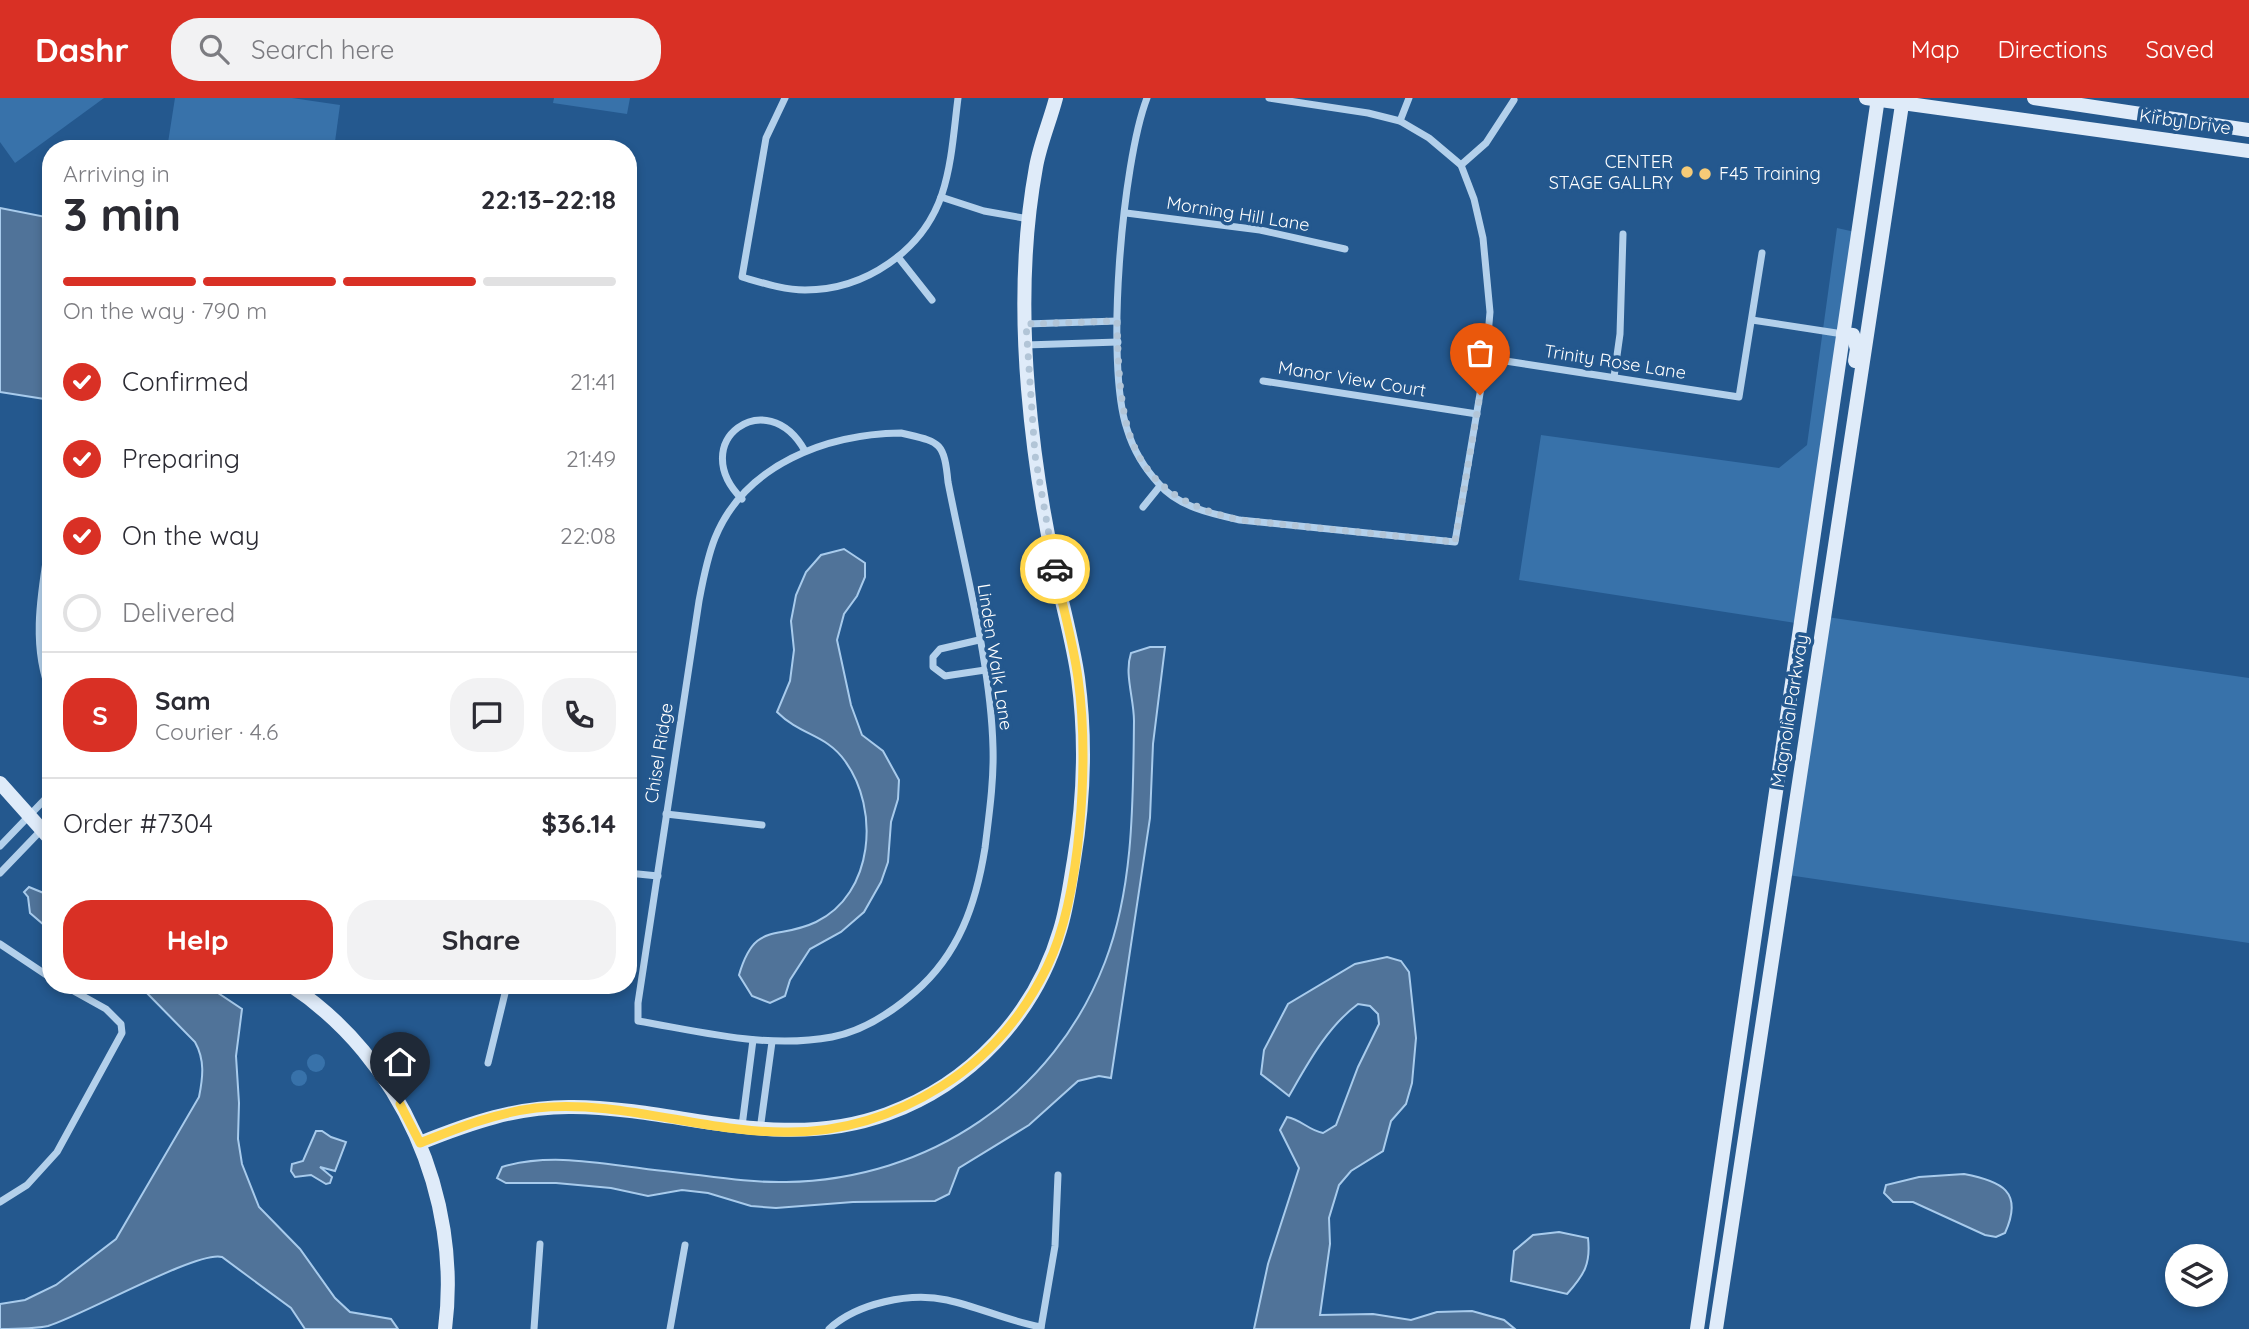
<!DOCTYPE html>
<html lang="en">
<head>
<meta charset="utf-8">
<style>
  :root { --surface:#fff; --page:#f2f2f3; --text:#2b2b33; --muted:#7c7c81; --line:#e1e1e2; --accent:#d93025 }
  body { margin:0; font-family:Quicksand,sans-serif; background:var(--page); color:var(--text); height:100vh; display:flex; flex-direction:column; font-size:26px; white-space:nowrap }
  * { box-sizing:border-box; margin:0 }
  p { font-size:23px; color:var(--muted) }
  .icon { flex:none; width:38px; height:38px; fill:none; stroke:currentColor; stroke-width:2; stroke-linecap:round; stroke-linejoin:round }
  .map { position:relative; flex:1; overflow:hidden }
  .details { position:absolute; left:42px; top:42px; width:595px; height:854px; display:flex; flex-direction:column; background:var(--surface); border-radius:28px; box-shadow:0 4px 10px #0003 }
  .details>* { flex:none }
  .tools { position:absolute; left:2165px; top:1146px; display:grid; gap:14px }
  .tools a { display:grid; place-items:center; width:63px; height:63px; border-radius:50%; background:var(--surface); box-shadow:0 4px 10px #0003; font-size:35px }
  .pin { position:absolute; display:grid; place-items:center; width:60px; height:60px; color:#fff; margin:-72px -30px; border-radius:50% 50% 50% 0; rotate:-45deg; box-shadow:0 0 7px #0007 }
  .pin .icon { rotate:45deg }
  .courier { position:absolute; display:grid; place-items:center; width:70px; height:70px; margin:-35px; border:5px solid #ffd54a; border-radius:50%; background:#fff; color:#222; box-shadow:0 2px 9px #0007 }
  .head em { font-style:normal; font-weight:700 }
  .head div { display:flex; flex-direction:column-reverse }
  .head { display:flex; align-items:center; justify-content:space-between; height:119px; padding:0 21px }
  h1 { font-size:46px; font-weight:700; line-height:52px }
  .bar { display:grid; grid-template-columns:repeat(4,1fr); gap:10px 7px; align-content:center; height:84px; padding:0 21px }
  .bar i { height:9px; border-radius:5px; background:var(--line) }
  .bar .selected { background:var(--accent) }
  .bar p { grid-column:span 4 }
  .line { display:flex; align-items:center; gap:18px; padding:0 21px; border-top:2px solid var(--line) }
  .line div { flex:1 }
  .round { display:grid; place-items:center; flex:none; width:74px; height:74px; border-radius:28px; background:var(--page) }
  ol { padding:0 21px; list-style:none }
  li { display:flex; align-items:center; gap:21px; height:77px }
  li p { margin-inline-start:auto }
  li .icon { padding:7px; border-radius:50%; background:var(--accent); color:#fff; stroke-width:4 }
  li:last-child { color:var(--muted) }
  li i { width:38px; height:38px; border:4px solid var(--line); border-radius:50% }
  .primary-button { display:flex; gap:14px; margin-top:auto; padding:14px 21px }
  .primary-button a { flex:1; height:80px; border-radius:28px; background:var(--accent); color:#fff; font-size:28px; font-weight:700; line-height:80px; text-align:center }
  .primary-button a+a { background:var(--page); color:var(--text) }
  header { display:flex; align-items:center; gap:42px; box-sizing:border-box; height:98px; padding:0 35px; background:var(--accent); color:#fff }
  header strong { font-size:33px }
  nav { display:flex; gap:38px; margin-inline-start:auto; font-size:24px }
  .search { width:490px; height:63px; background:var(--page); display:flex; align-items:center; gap:18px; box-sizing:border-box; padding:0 24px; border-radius:28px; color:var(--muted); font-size:26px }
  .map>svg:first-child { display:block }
</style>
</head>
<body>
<header>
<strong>Dashr</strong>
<div class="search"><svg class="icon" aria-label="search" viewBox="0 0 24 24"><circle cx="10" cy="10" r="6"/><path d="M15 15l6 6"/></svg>Search here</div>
<nav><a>Map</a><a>Directions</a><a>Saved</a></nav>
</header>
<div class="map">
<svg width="2249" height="1231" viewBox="0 0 2249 1231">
  <rect width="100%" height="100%" fill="#24588e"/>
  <g fill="#3872aa">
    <path d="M0 0H104L15 65 0 44Z"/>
    <path d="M175 0H292L340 7 334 51H167Z"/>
    <path d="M554 0H630L627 16 553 5Z"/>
    <path d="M1837 130 1855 134 1802 526 1519 482 1541 337 1779 370 1807 347Z"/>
    <path d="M1820 518 2249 580V845L1781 776Z"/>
    <circle cx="316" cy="965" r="9"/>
    <circle cx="299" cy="980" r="8"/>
  </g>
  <g fill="#507399" stroke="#a8cbec" stroke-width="2">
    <path d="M0 110 51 120V302L0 294Z"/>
    <path d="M844 451 865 465V479L857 498 844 516 837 542 851 607 862 637 883 653 899 682 898 701 891 724 888 764 881 784 864 814 841 834 810 851 790 882 785 898 770 905 752 898 739 877C755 822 776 843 816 824 874 796 880 711 845 663 826 636 801 638 777 614L790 583 794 552 791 523 796 497 806 474 821 457Z"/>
    <path d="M1150 549H1165L1153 646 1150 720 1111 980 1099 978 1078 983 1029 1027 959 1070 949 1096 935 1103 853 1104 776 1110 751 1108 708 1095 682 1092 648 1098 611 1090 556 1085H506L497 1080 502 1069C555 1053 611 1068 664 1073 704 1077 746 1085 786 1084 929 1082 1054 997 1105 864 1134 789 1133 701 1134 623 1134 600 1124 576 1131 555Z"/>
    <path d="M29 789 51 798V833L30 815 28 799 24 794Z"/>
    <path d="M1387 859 1401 863 1409 874 1416 940 1412 985 1406 1006 1391 1023 1383 1053 1351 1073 1339 1087 1329 1120 1330 1146 1320 1217 1373 1216 1411 1222 1437 1214 1472 1213 1504 1222 1515 1231H1254L1268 1166 1299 1070 1280 1032 1287 1019C1302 1022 1308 1032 1323 1035L1336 1027 1358 969 1379 926 1378 916 1370 908 1358 906C1327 929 1308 965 1289 998L1261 976 1264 952 1288 906 1355 866Z"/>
    <path d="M139 887H206L242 911 236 958 239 1005 238 1041 242 1066 259 1109 300 1151 335 1200 350 1214 391 1221 398 1231H305L291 1210 222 1159C198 1152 84 1217 48 1228 33 1231 16 1231 0 1231V1206L25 1202 56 1187 116 1141 199 999C203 979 205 962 195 944Z"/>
    <path d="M316 1033H322L331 1039 346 1044 335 1073 320 1069 332 1079 330 1085 326 1086 311 1077 295 1079 291 1073 292 1066 303 1063Z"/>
    <path d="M1964 1076C2001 1083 2024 1093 2005 1135L1996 1139 1985 1137 1913 1104H1893L1884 1095 1886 1087 1919 1079Z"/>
    <path d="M1559 1134 1588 1140C1591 1166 1584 1177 1567 1196L1511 1183 1514 1153 1533 1137Z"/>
  </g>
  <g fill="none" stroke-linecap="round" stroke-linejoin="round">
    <g stroke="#b3d0eb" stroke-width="7">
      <path d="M785 0 766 40 742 179C763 185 784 192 805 192 865 192 923 153 942 96 952 66 954 31 958 0"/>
      <path d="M1147 0C1122 65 1105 266 1127 331 1133 351 1145 371 1159 386 1178 409 1213 416 1240 422L1455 444 1486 260 1490 214 1483 140 1474 101 1461 67 1429 40 1400 23 1368 15 1269 0"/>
      <path d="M1400 23 1409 0"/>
      <path d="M1461 67 1486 45 1514 2"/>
      <path d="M941 99 984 113 1029 121"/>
      <path d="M1126 115 1260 132 1345 151"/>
      <path d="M898 159 932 202"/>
      <path d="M1752 222 1843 236"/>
      <path d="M1026 226 1117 223"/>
      <path d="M1026 247 1118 244"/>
      <path d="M1486 260 1739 299 1762 155"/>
      <path d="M1614 279 1620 236 1623 136"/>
      <path d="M1263 283 1477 316"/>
      <path d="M901 335C939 344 944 342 948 384 964 467 991 566 993 650 994 683 989 717 985 750 976 806 959 856 915 894 892 914 863 933 832 939 767 951 703 934 638 923V905L699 503C703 482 707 460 715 440 745 366 827 336 901 335Z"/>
      <path d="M742 401C685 344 767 284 805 353"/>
      <path d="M1143 409 1160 388"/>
      <path d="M51 432C43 486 29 544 51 596"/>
      <path d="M979 542 940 551 933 559V569L945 578 985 572"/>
      <path d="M666 716 762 727"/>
      <path d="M0 748 51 695"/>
      <path d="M0 775 51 722"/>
      <path d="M628 775 658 778"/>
      <path d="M0 846 51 880"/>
      <path d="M488 965 507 887"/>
      <path d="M742 1028 753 942"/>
      <path d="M760 1032 772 944"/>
      <path d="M0 1104 27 1087 57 1054 122 935 121 926 106 911 63 887"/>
      <path d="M1041 1230 1055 1148 1058 1077"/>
      <path d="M534 1231 540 1146"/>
      <path d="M670 1231 685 1147"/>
      <path d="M829 1231C857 1205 910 1194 947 1202 979 1209 1008 1223 1041 1229"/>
    </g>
    <g stroke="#dfebf9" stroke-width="14">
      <path d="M1866 0 2249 53"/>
      <path d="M2034 0 2249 32"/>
      <path d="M1843 236 1853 237 1857 251 1855 263"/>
      <path d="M0 685 51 742"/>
      <path d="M290 887C401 960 462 1099 445 1231"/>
      <path d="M420 1045C470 1025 518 1008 573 1009 680 1010 781 1055 887 1016 970 986 1035 917 1060 832 1067 810 1070 785 1074 762 1084 702 1086 640 1078 580 1073 544 1062 507 1055 471 1042 412 1033 351 1028 291 1022 219 1023 140 1036 69 1040 46 1050 23 1056 0"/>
      <path d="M1697 1231 1878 0"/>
      <path d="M1716 1231 1903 0"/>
    </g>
  </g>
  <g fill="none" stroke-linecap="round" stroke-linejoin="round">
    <path stroke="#b2c5d7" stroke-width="7" stroke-dasharray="0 12.6" d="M1055 471 1035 357 1026 226 1117 223C1120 327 1123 396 1240 422L1455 444 1480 297"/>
    <path stroke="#ffd54a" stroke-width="9" d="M400 1006 420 1045C458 1030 495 1015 536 1010 620 1001 701 1034 784 1034 841 1035 894 1018 942 988 988 959 1023 918 1047 869 1082 797 1089 659 1078 580 1073 543 1062 507 1055 471"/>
  </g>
  <g fill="#f6cb77" stroke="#24588e" stroke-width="2.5">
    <circle cx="1687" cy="74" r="7"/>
    <circle cx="1705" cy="76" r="7"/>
  </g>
  <g text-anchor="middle" stroke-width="7" stroke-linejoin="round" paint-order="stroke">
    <g font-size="18" fill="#fff" stroke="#24588e">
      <text transform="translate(2185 24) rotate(8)" y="6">Kirby Drive</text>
      <text transform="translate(1238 116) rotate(9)" y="6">Morning Hill Lane</text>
      <text transform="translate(1615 264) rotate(9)" y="6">Trinity Rose Lane</text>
      <text transform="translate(1352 281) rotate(9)" y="6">Manor View Court</text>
      <text transform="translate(995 559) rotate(81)" y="6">Linden Walk Lane</text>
      <text transform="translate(1790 613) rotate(-81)" y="6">Magnolia Parkway</text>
      <text transform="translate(659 655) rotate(-81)" y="6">Chisel Ridge</text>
    </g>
    <g font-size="18" fill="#fff" stroke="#24588e" text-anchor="end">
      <text x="1673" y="70">CENTER<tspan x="1673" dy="21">STAGE GALLRY</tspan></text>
      <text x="1719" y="82" text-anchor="start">F45 Training</text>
    </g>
  </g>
</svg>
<div class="tools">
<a><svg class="icon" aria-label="layers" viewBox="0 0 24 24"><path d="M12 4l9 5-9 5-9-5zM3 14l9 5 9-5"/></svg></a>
</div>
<div class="pin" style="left:1480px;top:297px;background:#ea580c"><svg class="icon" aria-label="bag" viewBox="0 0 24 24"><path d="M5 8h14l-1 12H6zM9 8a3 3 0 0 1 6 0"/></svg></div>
<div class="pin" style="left:400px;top:1006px;background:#1f2937"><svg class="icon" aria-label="home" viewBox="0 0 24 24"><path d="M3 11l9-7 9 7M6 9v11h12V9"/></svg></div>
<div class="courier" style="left:1055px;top:471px"><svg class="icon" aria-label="car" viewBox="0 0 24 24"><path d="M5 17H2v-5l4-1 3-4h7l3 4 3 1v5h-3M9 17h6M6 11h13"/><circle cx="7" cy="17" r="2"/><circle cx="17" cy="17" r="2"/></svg></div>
<section class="details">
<div class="head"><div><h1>3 min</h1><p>Arriving in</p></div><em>22:13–22:18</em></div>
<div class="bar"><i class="selected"></i><i class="selected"></i><i class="selected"></i><i></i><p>On the way · 790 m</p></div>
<ol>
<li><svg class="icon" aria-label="check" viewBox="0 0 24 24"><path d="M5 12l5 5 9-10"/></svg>Confirmed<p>21:41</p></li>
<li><svg class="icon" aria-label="check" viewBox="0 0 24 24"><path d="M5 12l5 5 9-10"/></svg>Preparing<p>21:49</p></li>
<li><svg class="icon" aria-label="check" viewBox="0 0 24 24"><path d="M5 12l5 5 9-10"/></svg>On the way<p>22:08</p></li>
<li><i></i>Delivered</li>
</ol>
<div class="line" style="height:126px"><b class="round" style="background:var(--accent);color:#fff">S</b><div><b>Sam</b><p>Courier · 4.6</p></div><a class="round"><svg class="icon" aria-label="chat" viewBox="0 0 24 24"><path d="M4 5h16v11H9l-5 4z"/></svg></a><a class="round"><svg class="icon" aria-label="phone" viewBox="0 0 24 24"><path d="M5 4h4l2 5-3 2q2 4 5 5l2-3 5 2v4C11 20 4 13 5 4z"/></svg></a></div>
<div class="line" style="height:91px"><div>Order #7304</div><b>$36.14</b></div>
<div class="primary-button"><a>Help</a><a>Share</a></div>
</section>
</div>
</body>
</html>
